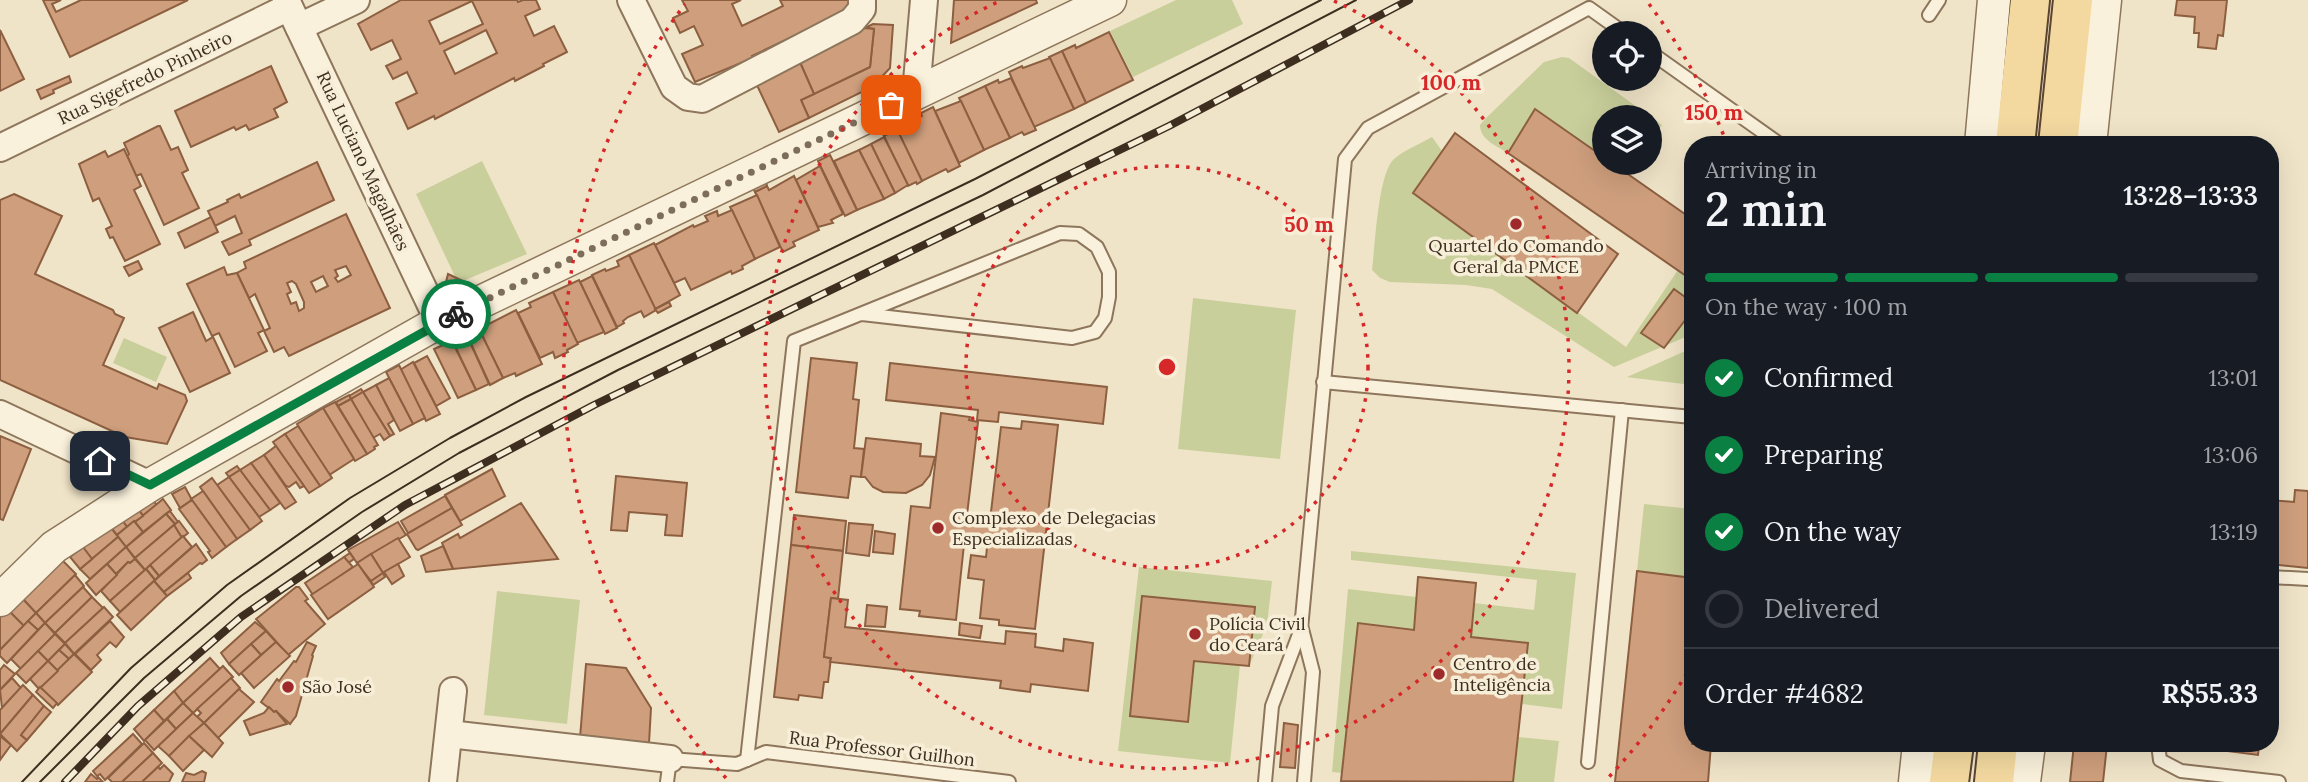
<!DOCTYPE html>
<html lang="en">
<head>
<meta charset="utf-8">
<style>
  :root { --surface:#171b24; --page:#20242c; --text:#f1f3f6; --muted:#9ea1a6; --line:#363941; --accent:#0b8043 }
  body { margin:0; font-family:Lora,serif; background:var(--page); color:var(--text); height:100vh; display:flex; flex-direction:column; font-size:26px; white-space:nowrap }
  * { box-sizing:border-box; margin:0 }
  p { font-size:23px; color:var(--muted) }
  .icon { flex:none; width:38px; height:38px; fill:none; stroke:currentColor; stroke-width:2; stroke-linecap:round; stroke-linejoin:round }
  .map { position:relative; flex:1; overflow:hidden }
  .details { position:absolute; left:1684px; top:136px; width:595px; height:616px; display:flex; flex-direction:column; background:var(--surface); border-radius:28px; box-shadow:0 7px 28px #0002 }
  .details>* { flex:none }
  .fabs { position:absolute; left:1592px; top:21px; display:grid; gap:14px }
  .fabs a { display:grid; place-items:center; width:70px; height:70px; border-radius:50%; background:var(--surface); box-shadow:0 7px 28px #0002; font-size:35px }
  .pin { position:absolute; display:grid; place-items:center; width:60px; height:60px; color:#fff; margin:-30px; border-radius:14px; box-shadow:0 4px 10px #0006 }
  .courier { position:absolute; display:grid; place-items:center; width:70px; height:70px; margin:-35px; border:5px solid #0b8043; border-radius:50%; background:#fff; color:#222; box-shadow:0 2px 9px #0007 }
  .head em { font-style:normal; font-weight:600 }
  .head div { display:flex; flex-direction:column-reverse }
  .head { display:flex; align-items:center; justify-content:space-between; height:119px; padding:0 21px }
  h1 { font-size:46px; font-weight:600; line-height:52px }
  .bar { display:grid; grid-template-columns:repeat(4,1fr); gap:10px 7px; align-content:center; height:84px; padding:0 21px }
  .bar i { height:9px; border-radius:5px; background:var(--line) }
  .bar .on { background:var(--accent) }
  .bar p { grid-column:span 4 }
  .line { display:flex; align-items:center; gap:18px; padding:0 21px; border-top:2px solid var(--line) }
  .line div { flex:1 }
  ol { padding:0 21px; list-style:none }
  li { display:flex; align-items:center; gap:21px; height:77px }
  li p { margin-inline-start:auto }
  li .icon { padding:7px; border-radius:50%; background:var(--accent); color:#fff; stroke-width:4 }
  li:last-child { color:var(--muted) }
  li i { width:38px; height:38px; border:4px solid var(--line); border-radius:50% }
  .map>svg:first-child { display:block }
</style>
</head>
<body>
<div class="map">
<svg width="2308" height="782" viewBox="0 0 2308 782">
  <rect width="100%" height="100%" fill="#f0e4c8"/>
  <g fill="#c9cf9b">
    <path d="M1176 0H1232L1243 24 1133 77 1110 31Z"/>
    <path d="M1562 57 1569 58 1662 125 1650 143V117H1605V158L1536 109 1508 153C1497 146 1480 140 1480 125L1486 118 1544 62Z"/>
    <path d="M1432 137 1442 151 1413 193 1626 347 1678 270 1692 280V302L1674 289 1641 332 1662 347 1614 367 1492 289 1466 285 1390 282 1380 278 1372 270C1375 247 1378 173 1394 159 1404 150 1420 144 1432 137Z"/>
    <path d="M482 161 527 254 458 283 416 194Z"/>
    <path d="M1193 298 1296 310 1280 459 1178 449Z"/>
    <path d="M1692 311V334L1667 345Z"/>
    <path d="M124 338 167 357 156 382 113 363Z"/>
    <path d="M1692 348V385L1626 377H1627Z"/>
    <path d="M1644 504 1692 509V578L1637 571Z"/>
    <path d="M1351 551 1576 573 1562 709 1522 704 1528 643 1471 637 1474 603 1534 610 1537 580 1351 560Z"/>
    <path d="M1139 567 1272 581 1267 625 1249 666 1255 607 1142 596 1130 716 1188 722 1194 661 1240 665 1230 763 1118 751Z"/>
    <path d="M1348 589 1416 597 1414 630 1358 624 1342 773 1332 772Z"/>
    <path d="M497 591 580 600 567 724 484 715Z"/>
    <path d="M1518 737 1559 741 1554 782H1513Z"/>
  </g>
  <g fill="#cf9f7d" stroke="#8d5f41" stroke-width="2" fill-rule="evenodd">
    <path d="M43 0H61L52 4 56 12 81 0H188L70 57Z"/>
    <path d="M401 0H517L518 2 523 0H536L540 9 525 16 534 36 554 26 567 52 543 64 544 66 515 81 514 78 435 119 434 116 408 129 396 103 417 93 407 72 393 79 386 66 401 59 392 40 371 50 358 24ZM472 1 483 24 440 44 429 21ZM486 30 497 53 455 74 444 51Z"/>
    <path d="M682 0H741L732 4 742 26 783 6 780 0H854L857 6 801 35 800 33 752 56 753 58 695 82 682 54 703 45 694 26 680 33 673 18 688 11Z"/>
    <path d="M954 0H1036L1037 3 951 43Z"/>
    <path d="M2177 0H2227L2223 36 2218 35 2216 49 2198 47 2199 33H2194L2195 17 2175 15Z"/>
    <path d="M873 24 893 25 890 68 872 87 809 118 801 100 870 67 874 29 865 28Z"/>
    <path d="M865 28 874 29 870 67 814 94 799 60Z"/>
    <path d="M0 30 24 79 0 91Z"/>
    <path d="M1109 32 1133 80 1086 103 1062 51 1075 45 1076 48Z"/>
    <path d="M1062 51 1086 103 1074 109 1049 57Z"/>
    <path d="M1050 58 1074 109 1034 127 1009 72 1022 66 1023 68Z"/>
    <path d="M799 60 814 94 801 100 809 118 779 132 755 81Z"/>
    <path d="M271 66 287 102 274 109 278 117 249 130 246 125 236 130 234 127 191 147 175 111Z"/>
    <path d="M69 76 71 82 53 90 54 93 41 99 37 90Z"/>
    <path d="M1011 78 1036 130 1024 135 1022 132 1010 138 985 86 998 80 999 83Z"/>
    <path d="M985 86 1010 138 984 150 959 98Z"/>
    <path d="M961 101 984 150 959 163 935 111Z"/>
    <path d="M933 107 960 166 948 172 946 169 922 181 896 128 922 116 921 113Z"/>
    <path d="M1535 109 1605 158V163H1612L1692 219V280L1508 153Z"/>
    <path d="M895 125 897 129 884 136 882 131Z"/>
    <path d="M158 126H160L171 150 178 147 188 170 182 173 199 208 164 225 141 174 136 176 127 156 129 154 124 143Z"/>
    <path d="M897 129 922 181 917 184 916 182 908 186 884 136Z"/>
    <path d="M1455 133 1618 254 1577 313 1413 193Z"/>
    <path d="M884 137 908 185 895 193 871 144Z"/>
    <path d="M871 144 895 193 884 199 859 150Z"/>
    <path d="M124 149 141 186 134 190 160 244 125 261 113 237 110 238 106 229 112 226 99 198 93 201 79 164 105 151 108 157Z"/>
    <path d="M859 150 884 199 857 210 834 161Z"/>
    <path d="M830 155 857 210 845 216 818 161Z"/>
    <path d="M317 162 334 200 249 240 251 245 229 255 222 242 242 233 235 216 215 226 208 211 228 202 227 200 239 194 241 198Z"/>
    <path d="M820 166 843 214 831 220 833 223 818 227 796 180Z"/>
    <path d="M794 176 819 230 793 242 795 246 783 252 755 192 767 186 769 190Z"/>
    <path d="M766 182 767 186 755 192 753 188Z"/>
    <path d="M14 194 62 216 35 274 113 310 115 314 124 318 103 365 157 389 159 384 185 395 187 401 167 444 125 437 0 380V200Z"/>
    <path d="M757 195 780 247 755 259 730 207Z"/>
    <path d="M732 210 755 259 742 266 743 269 732 274 731 271 691 290 685 278 674 283 655 245 693 225 694 227 708 221 705 216 717 211 718 216Z"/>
    <path d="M346 214 390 308 289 356 284 347 274 352 264 331 270 328 255 294 249 298 237 273 246 268 244 262ZM346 266 351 275 338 282 335 278 338 276 335 270ZM323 276 328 286 316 292 311 282ZM292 281 296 284 304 302V308L299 311 296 302 291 304 287 294 291 292 287 283Z"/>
    <path d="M211 217 218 232 185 248 178 233Z"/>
    <path d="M654 243 680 295 655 309 629 255Z"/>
    <path d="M629 255 656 310 644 317 641 311 628 317 623 321 624 323 617 327 592 275 605 269 606 271 619 266 617 261Z"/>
    <path d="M138 261 142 269 129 276 124 267Z"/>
    <path d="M224 267 227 275 237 273 264 330 258 333 267 351 235 367 219 333 212 336 187 284Z"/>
    <path d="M448 274 463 281 459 291 445 286Z"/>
    <path d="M592 276 617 328 605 334 580 282Z"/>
    <path d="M579 280 604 332 577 343 553 292Z"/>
    <path d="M1674 289 1692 302V311L1664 348 1641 333Z"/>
    <path d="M553 292 578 344 567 350 568 352 555 358 553 352 540 358 518 313 531 307 529 303Z"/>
    <path d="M669 302 671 306 658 313 655 309Z"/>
    <path d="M516 310 542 364 516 376 515 373 503 378 479 329Z"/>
    <path d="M193 312 206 341 213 337 230 373 190 392 159 328Z"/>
    <path d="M479 329 503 378 490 385 467 335Z"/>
    <path d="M468 338 489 384 476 390 454 344Z"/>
    <path d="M452 341 476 390 458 398 434 349Z"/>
    <path d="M427 356 450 398 436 406 414 363Z"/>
    <path d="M811 358 857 363 853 399 859 400 854 448 864 449 861 477 851 476 848 498 796 492Z"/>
    <path d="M413 362 440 414 426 421 400 370Z"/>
    <path d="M890 363 1107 387 1103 424 999 412 998 422 977 420 978 410 886 400Z"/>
    <path d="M399 365 425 418 413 424 386 372Z"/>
    <path d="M389 378 413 424 400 431 376 385Z"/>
    <path d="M376 385 394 420 388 424 394 434 390 436 363 392Z"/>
    <path d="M361 389 363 392 351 399 349 396Z"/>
    <path d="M363 392 390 436 384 440 380 434 373 438 351 399Z"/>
    <path d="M349 395 351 399 338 406 336 402Z"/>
    <path d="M351 399 378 445 374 447 375 449 367 454 338 406Z"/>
    <path d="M335 402 367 454 355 461 323 408Z"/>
    <path d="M323 408 354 459 329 475 297 424Z"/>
    <path d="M941 413 970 417 969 420 978 422 967 515 1003 519V514L991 512 1001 427 1021 429 1022 421 1058 425 1035 629 999 625V620L980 618 984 580 968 578 971 555 986 557 988 538 965 535 956 620 919 616 920 611 900 609 911 506 930 508Z"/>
    <path d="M298 426 332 478 320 486 285 434Z"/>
    <path d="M285 434 320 486 309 493 273 442Z"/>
    <path d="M0 436 31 449 3 520 0 519Z"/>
    <path d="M866 438 921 444 920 456 935 457 930 475 922 485 906 493 883 492 873 487 865 477H861Z"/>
    <path d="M276 446 304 486 300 488 296 482 289 487 286 486 264 455Z"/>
    <path d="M264 455 296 502 285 509 251 463Z"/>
    <path d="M251 463 280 503 270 510 240 470Z"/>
    <path d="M237 466 240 470 229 477 226 473Z"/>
    <path d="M492 469 505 496 460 521 445 495Z"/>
    <path d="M240 470 270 510 259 517 229 477Z"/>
    <path d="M616 476 687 483 682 536 665 535 667 515 629 512 627 531 611 530Z"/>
    <path d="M229 477 262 521 250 530 217 485Z"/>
    <path d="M212 478 250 530 237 539 200 487Z"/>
    <path d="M185 487 192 500 180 508 172 494Z"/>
    <path d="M2295 490 2308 491V568L2270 564V500L2294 502Z"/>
    <path d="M203 491 237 539 226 547 191 499Z"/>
    <path d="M445 496 452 508 408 533 401 521Z"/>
    <path d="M152 499 157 505 143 516 137 507Z"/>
    <path d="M163 499 171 510 143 532 135 522Z"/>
    <path d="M192 500 226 547 212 558 208 552 210 551 179 509Z"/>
    <path d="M521 503 558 559 453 569 442 543 458 534 460 538Z"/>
    <path d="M137 507 143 516 127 527 120 517Z"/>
    <path d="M452 508 462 525 418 550 416 549 407 534Z"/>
    <path d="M170 511 178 522 175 524 166 514Z"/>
    <path d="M166 514 175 524 135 558 126 547Z"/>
    <path d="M794 515 846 521 843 551 791 545Z"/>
    <path d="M120 517 127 527 117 535 108 524Z"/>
    <path d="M134 521 143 532 126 547 117 535Z"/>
    <path d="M179 521 188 533 182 538 174 525Z"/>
    <path d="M398 522 406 535 357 563 348 550Z"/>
    <path d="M849 523 873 525 869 556 846 553Z"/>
    <path d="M108 524 118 537 92 559 81 545Z"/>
    <path d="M174 525 182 538 145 570 135 558Z"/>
    <path d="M875 531 895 534 893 554 873 552Z"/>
    <path d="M183 536 192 547 159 576 150 565Z"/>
    <path d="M118 537 126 547 90 579 80 569Z"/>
    <path d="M398 538 410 557 383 573 371 554Z"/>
    <path d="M196 544 207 560 202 564 200 563 164 592 154 581Z"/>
    <path d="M791 545 843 551 838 599 831 598 824 657 831 658 828 682H824L822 698 799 695 798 700 774 697Z"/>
    <path d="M443 546 453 569 426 572 421 556Z"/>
    <path d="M83 547 92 559 80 569 70 557Z"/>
    <path d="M126 547 135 559 130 563 128 562 116 574 107 564Z"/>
    <path d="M350 553 354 559 348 563 344 557Z"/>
    <path d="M371 554 383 573 371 581 357 563Z"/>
    <path d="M344 557 353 567 313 595 305 583Z"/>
    <path d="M135 559 145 570 110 601 101 591 128 562 130 563Z"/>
    <path d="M62 560 76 574 36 613 21 597Z"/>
    <path d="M107 564 117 575 96 595 86 583Z"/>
    <path d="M358 564 374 587 328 619 311 595Z"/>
    <path d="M398 564 404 576 392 584 384 572Z"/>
    <path d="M150 565 159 576 155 580 146 569Z"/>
    <path d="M146 569 155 580 120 612 110 601Z"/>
    <path d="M1637 571 1692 578V744H1711L1708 782H1615Z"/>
    <path d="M188 573 191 578 167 596 164 592Z"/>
    <path d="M383 573 385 577 373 585 371 581Z"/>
    <path d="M75 575 84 586 45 623 36 613Z"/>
    <path d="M1418 577 1476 583 1471 637 1528 643 1513 782 1341 781 1358 623 1414 630Z"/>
    <path d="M154 581 167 596 131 630 117 615Z"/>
    <path d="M83 587 92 597 55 633 45 623Z"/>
    <path d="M296 587H299L308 599 305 601 325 624 288 655 256 619Z"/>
    <path d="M1142 596 1255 607 1249 666 1194 661 1188 722 1130 716Z"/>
    <path d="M21 597 36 613 24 626 8 610Z"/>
    <path d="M92 597 103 608 65 643 55 633Z"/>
    <path d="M831 598 848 600 845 627 1005 644 1006 631 1036 634 1035 647 1063 651 1064 639 1093 643 1088 691 1031 684 1030 692 1000 688 1001 681 830 662 831 658 824 657Z"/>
    <path d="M867 605 887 607 885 627 865 626Z"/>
    <path d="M104 607 113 617 74 654 65 643Z"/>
    <path d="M8 610 24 626 0 650V617Z"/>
    <path d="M36 613 45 623 38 630 28 621Z"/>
    <path d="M28 621 38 630 7 663 0 656V650Z"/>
    <path d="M110 621 124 637 116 647 110 642 97 655 101 660 91 670 75 654Z"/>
    <path d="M255 622 266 631 229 664 221 653Z"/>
    <path d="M45 623 55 634 21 669 11 659Z"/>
    <path d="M960 623 982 626 980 638 959 635Z"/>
    <path d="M266 631 276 642 261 655 251 644Z"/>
    <path d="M55 634 65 644 48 661 38 651Z"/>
    <path d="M276 642 290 656 254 688 241 673Z"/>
    <path d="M307 642 316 646 312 655 313 656 296 716 290 724 276 711 274 712 261 702 277 679 279 681 294 661 296 662Z"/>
    <path d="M65 644 74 654 69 659 59 650Z"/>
    <path d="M251 644 261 655 239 675 229 664Z"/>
    <path d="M59 650 69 659 58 671 48 661Z"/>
    <path d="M38 651 48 661 26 683 16 673Z"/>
    <path d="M74 654 92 672 58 705 40 687Z"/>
    <path d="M210 658 220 669 183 703 174 691Z"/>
    <path d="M48 661 58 671 39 689 30 679Z"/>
    <path d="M586 664 626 668 651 708 649 743 580 738Z"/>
    <path d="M4 665 15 674 0 690V670Z"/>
    <path d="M223 666 233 677 193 713 183 703Z"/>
    <path d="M12 678 21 688 2 708 0 690Z"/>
    <path d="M231 678 240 688 204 723 197 717 201 713 197 709Z"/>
    <path d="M23 685 33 695 0 734V710Z"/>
    <path d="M40 687 57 703 53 708 36 692Z"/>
    <path d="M239 689 254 702 218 738 204 723Z"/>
    <path d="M174 691 183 703 164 721 154 710Z"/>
    <path d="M33 695 44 706 21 735 27 740 17 751 0 734Z"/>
    <path d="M183 703 193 713 176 729 167 719Z"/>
    <path d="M44 706 51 712 27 740 21 735Z"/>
    <path d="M269 707 274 712 276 711 287 724 250 735 244 721 264 713Z"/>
    <path d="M154 710 164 721 144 741 134 729Z"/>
    <path d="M193 713 204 723 169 756 158 746Z"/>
    <path d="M167 719 176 729 154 750 145 740Z"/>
    <path d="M204 723 223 743 212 757 189 736Z"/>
    <path d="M1284 723 1298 725 1295 768 1280 767Z"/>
    <path d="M133 734 142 744 105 780 100 774 97 776 93 771Z"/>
    <path d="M0 736 11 745 0 760Z"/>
    <path d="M189 736 204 750 183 771 169 756Z"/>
    <path d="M144 743 153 753 122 782H112L108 778Z"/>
    <path d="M2074 744 2107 745 2103 782H2070Z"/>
    <path d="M2196 744H2259L2258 755 2195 747Z"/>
    <path d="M153 753 162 763 142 782H122Z"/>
    <path d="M164 765 173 774 169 782H142L158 767 160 769Z"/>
    <path d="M202 771 206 773 204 782H182L186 773 194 775Z"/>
    <path d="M91 774 97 779 98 777 103 782H85Z"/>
  </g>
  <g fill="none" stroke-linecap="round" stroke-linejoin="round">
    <g stroke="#8d765c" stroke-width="16">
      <g id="service">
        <path d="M1929 15 1939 0"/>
        <path d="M1650 52 1781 145"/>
        <path d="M1323 382 1692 417"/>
        <path d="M2270 577 2308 579"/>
        <path d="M1302 629 1313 672 1304 782"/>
        <path d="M2158 744 2160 760 2181 771 2279 782"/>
        <path d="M747 760 794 341 1060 233 1079 234 1097 247 1109 272V297L1105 318 1095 332 1072 338 862 314"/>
        <path d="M1588 762 1622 410"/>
        <path d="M667 782 670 759 737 764 766 752 1009 782"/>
        <path d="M1265 782 1272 706 1301 629 1345 159 1368 128 1589 8 1624 33"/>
      </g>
    </g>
    <g stroke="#8d765c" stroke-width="30">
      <g id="minor">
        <path d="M286 0 439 322"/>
        <path d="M631 0 674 87 688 97 702 99 852 21 862 9V0"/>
        <path d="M299 27 356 0"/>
        <path d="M916 93 924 0"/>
        <path d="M0 148 289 7"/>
        <path d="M0 414 150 485"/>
        <path d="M449 734 670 759"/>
        <path d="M443 782 453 691"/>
      </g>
    </g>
    <g stroke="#8d765c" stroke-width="35">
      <g id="tertiary">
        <path d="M1981 145 1994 0"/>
        <path d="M2090 145 2105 0"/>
        <path d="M0 600 54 547 150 485 439 322 1110 0"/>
        <path d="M1915 782 1919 744"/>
        <path d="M2024 782 2029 744"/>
      </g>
    </g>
    <g stroke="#5b4430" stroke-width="42">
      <g id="primary">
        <path d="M2015 145 2030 0"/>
        <path d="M2058 145 2073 0"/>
        <path d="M1949 782 1954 744"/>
        <path d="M1994 782 1998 744"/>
      </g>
    </g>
    <use href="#service" stroke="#faf1dc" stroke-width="12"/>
    <use href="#minor" stroke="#faf1dc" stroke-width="26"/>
    <use href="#tertiary" stroke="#faf1dc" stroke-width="32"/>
    <use href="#primary" stroke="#f3d9a0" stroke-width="38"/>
    <g stroke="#3d2e20" stroke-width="2">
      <path d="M22 782 131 668 227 585 350 498 450 438 526 397 975 179 1321 0"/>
      <path d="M40 782 144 678 241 596 362 512 459 453 618 370 983 195 1356 0"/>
    </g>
    <g stroke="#3d2e20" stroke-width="8">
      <path id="rail" d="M65 782 138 706 241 617 405 505 594 405 1169 126 1409 0"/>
    </g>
    <use href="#rail" stroke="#f7eed8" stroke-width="5" stroke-dasharray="16" stroke-linecap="butt"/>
  </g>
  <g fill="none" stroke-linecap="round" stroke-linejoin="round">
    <path stroke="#7c6e5b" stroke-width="7" stroke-dasharray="0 12.6" d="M456 314 891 105"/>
    <path stroke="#0b8043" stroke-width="9" d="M100 461 150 485 456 314"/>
  </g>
  <g fill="none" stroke="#d62828" stroke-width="3.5" stroke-dasharray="3.5 7">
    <circle cx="1167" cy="367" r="201"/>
    <path d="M1334 1A402 402 0 1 1 1000 1"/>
    <path d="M1692 664A603 603 0 0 1 1608 778M726 778A603 603 0 0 1 685 4M1649 4A603 603 0 0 1 1726 141"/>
  </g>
  <g fill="#9e2a2b" stroke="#f7eed8" stroke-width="2.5">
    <circle cx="1516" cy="224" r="7"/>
    <circle cx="938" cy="528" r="7"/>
    <circle cx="1195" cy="634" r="7"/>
    <circle cx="1439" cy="674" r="7"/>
    <circle cx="288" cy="687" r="7"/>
  </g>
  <g text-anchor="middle" stroke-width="7" stroke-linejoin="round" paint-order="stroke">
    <g font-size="18" fill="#3d2e20" stroke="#f7eed8">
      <text transform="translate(145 78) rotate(-26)" y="6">Rua Sigefredo Pinheiro</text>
      <text transform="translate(363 161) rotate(65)" y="6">Rua Luciano Magalhães</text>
      <text transform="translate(882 749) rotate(7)" y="6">Rua Professor Guilhon</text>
    </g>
    <g font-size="18" fill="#3d2e20" stroke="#f7eed8" text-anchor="start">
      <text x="1516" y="252" text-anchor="middle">Quartel do Comando<tspan x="1516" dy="21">Geral da PMCE</tspan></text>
      <text x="952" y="524">Complexo de Delegacias<tspan x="952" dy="21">Especializadas</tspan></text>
      <text x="1209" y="630">Polícia Civil<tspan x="1209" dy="21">do Ceará</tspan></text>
      <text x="1453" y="670">Centro de<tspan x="1453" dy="21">Inteligência</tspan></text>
      <text x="302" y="693">São José</text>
    </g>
  </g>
  <circle cx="1167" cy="367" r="10" fill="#d62828" stroke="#f7eed8" stroke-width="3.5"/>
  <g font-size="21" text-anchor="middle" font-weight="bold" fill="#d62828" stroke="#f7eed8" stroke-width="7" stroke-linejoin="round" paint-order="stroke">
    <text x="1451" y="90">100 m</text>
    <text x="1714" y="120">150 m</text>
    <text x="1309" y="232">50 m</text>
  </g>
</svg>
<div class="fabs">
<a><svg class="icon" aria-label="locate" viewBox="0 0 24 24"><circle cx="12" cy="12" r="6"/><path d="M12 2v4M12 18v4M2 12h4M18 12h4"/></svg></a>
<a><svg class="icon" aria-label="layers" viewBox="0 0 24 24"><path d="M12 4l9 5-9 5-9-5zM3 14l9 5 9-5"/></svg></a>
</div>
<div class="pin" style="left:891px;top:105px;background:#ea580c"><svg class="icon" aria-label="bag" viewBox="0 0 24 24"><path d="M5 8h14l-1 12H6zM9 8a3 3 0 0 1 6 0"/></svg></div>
<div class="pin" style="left:100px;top:461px;background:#1f2937"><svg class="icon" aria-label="home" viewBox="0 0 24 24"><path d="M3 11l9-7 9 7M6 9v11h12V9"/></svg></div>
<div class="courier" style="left:456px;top:314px"><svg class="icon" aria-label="bike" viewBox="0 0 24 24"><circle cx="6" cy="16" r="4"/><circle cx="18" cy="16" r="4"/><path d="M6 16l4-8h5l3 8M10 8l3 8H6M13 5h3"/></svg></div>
<section class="details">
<div class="head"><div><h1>2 min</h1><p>Arriving in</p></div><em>13:28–13:33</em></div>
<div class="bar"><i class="on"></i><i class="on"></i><i class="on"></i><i></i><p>On the way · 100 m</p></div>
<ol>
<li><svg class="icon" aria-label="check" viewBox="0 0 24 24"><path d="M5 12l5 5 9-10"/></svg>Confirmed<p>13:01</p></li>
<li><svg class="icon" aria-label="check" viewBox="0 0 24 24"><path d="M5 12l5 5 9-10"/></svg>Preparing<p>13:06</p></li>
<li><svg class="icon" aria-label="check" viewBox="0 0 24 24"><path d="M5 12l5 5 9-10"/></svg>On the way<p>13:19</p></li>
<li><i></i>Delivered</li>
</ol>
<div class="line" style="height:91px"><div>Order #4682</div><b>R$55.33</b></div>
</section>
</div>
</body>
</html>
